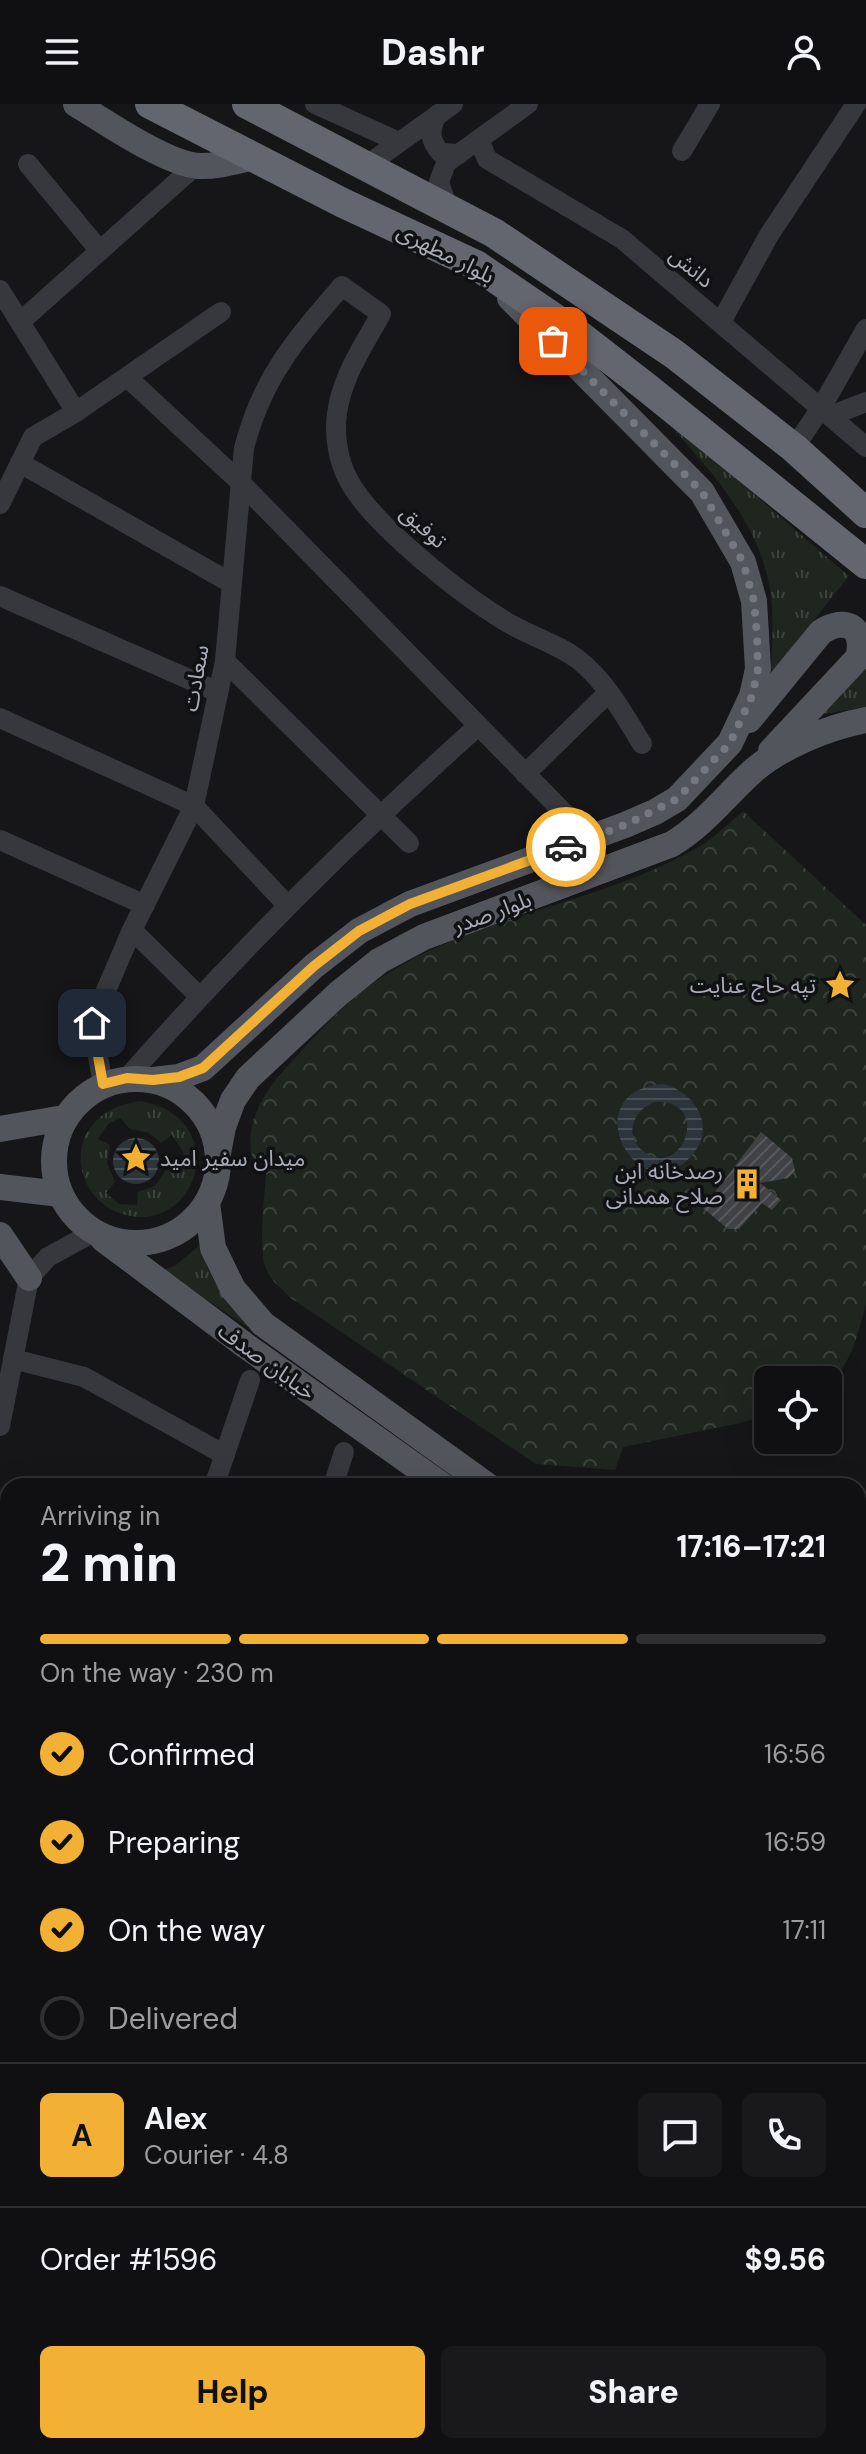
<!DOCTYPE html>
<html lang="en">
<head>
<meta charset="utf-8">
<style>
  :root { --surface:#101012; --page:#19191b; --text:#f1f3f6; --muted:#9c9d9f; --line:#303032; --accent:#f2b134 }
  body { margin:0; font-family:"DM Sans","Noto Sans Arabic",sans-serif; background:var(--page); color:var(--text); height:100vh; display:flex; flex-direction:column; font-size:30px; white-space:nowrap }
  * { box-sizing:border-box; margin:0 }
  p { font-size:26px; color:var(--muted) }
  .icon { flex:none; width:44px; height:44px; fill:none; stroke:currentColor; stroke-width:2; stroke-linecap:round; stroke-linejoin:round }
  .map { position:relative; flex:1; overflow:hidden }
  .details { position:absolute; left:0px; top:1374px; width:866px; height:976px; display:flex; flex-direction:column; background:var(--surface); border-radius:24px 24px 0 0; box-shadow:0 8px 32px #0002,0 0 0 2px var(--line) }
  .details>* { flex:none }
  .fabs { position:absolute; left:754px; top:1262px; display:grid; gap:16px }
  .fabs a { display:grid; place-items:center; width:88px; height:88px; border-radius:12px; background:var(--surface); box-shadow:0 8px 32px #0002,0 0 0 2px var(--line); font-size:40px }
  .pin { position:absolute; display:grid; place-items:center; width:68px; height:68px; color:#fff; margin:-34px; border-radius:16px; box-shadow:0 4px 12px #0006 }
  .courier { position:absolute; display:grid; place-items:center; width:80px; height:80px; margin:-40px; border:6px solid #f2b134; border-radius:50%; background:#fff; color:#222; box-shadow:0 2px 10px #0007 }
  .overview em { font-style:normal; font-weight:800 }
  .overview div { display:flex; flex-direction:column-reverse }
  .overview { display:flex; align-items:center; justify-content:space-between; height:136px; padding:0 40px }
  h1 { font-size:52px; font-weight:800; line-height:60px }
  .bar { display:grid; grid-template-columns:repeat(4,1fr); gap:12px 8px; align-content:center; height:96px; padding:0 40px }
  .bar i { height:10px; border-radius:6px; background:var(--line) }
  .bar .active { background:var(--accent) }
  .bar p { grid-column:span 4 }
  .line { display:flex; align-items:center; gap:20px; padding:0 40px; border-top:2px solid var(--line) }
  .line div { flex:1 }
  .round { display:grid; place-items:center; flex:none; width:84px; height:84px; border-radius:12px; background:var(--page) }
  ol { padding:0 40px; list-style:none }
  li { display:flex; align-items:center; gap:24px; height:88px }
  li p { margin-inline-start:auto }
  li .icon { padding:8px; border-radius:50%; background:var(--accent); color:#111; stroke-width:4 }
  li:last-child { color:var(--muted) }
  li i { width:44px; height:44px; border:4px solid var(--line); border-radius:50% }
  .action { display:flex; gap:16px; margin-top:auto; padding:16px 40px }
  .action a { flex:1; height:92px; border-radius:12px; background:var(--accent); color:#111; font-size:32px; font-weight:800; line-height:92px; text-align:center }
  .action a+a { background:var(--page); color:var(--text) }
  header { display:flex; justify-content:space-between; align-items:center; height:104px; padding:0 40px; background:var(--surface); font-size:36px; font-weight:800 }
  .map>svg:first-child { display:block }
</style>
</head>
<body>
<header><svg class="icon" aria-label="menu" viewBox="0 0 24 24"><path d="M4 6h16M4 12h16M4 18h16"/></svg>Dashr<svg class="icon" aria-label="person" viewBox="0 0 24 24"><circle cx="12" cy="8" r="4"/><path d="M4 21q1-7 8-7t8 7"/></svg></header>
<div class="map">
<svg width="866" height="2350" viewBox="0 0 866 2350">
  <defs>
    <pattern id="grass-tufts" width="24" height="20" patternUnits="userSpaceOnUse" patternTransform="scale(2)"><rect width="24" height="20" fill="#1e261f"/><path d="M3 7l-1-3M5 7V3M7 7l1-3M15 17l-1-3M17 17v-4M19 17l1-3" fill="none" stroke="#3c433d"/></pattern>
    <pattern id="park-crowns" width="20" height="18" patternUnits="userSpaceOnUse" patternTransform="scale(2)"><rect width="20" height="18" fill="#1e261f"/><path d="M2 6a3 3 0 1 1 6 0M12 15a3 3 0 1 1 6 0" fill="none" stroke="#3c433d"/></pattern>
    <pattern id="water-rules" width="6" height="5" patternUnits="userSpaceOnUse" patternTransform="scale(2)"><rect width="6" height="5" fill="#2c353c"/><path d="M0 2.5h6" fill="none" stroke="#485056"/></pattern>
    <pattern id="building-hatch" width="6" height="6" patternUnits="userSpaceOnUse" patternTransform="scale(2)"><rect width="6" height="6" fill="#404145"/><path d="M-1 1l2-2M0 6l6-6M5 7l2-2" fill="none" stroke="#595a5e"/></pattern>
  </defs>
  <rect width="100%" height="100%" fill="#161618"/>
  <g fill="url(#grass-tufts)" fill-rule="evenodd">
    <path d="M655 305 849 472 771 570C772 547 773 524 772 502 766 420 706 362 655 305Z"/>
    <path d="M866 557V603L816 611Z"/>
    <path d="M140 997C237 1014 196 1139 117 1108 102 1102 89 1089 84 1073 71 1031 100 1002 140 997ZM120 1014 130 1025 149 1029 161 1039 172 1031 183 1048 181 1069 166 1066 155 1082 138 1088 137 1101 119 1100 106 1089 115 1078 107 1059 110 1041 98 1035 108 1020Z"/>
    <path d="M201 1140C206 1175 229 1199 251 1225L162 1166 175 1162Z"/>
  </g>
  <path fill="url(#park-crowns)" d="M743 707 866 821V1200C856 1236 853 1254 828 1284V1276H768V1311L740 1319 623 1343 615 1366 536 1360 291 1194C283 1186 270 1176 266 1165 257 1142 266 1083 267 1057H253C242 1017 267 984 293 956 321 926 347 896 382 873 477 811 596 801 695 745 712 736 728 720 743 707Z"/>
  <g fill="url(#water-rules)" fill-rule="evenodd">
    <path d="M663 980C694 987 717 1022 693 1050 640 1113 570 988 663 980ZM654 998C714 994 682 1079 643 1047 623 1031 634 1006 654 998Z"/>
    <circle cx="136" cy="1057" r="23"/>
  </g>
  <path fill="url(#building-hatch)" d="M761 1028 792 1054 795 1067 788 1074 760 1079 781 1096 772 1106 762 1099 739 1125H728L703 1104Z"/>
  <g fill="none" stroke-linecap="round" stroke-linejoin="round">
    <g stroke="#37383d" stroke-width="20">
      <path d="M315 0 399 38"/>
      <path d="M437 11C429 26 429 36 441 49L459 50"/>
      <path d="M479 36 487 55 622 135 866 343"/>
      <path d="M682 47 710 0"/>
      <path d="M28 60 100 147"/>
      <path d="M366 62 453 0"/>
      <path d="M448 105 439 78 446 59 528 0"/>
      <path d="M0 186 76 308"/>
      <path d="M20 218 195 62"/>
      <path d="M721 218 769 131 856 0"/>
      <path d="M127 273 241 379 571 716"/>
      <path d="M830 312 866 298"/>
      <path d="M794 344 821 304 866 225"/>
      <path d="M20 359 231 479"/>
      <path d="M0 400 33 333 76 308 221 208"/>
      <path d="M0 492 218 588"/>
      <path d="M225 557 409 739"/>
      <path d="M0 614 194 702 287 801"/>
      <path d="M525 670 608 589"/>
      <path d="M0 736 145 801"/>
      <path d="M132 826 199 892"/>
      <path d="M127 974C237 849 354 733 478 622"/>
      <path d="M103 980 92 919 132 826 194 702 225 557 244 344C262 274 295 236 342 182L381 210C364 241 341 274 337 310 334 330 338 357 348 375 371 420 462 491 505 517 529 532 559 540 580 557 607 579 625 612 642 640"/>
      <path d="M13 1255 84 1273 225 1351"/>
      <path d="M0 1322 29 1174 48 1153 94 1128"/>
      <path d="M214 1382 250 1276"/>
      <path d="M333 1382 344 1348"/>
      <path d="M0 1772 8 1775"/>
      <path d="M858 1875 866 1867"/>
      <path d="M0 1926 8 1929"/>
      <path d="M858 1953 866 1958"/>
      <path d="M0 2002 8 2005"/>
      <path d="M858 2071H866"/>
      <path d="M0 2077 8 2080"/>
      <path d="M0 2169 8 2172"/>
      <path d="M858 2245 866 2249"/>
      <path d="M0 2256 8 2259"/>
      <path d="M12 2342 34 2350"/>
      <path d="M395 2350 403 2342"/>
      <path d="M491 2350 492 2342"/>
      <path d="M651 2350 652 2342"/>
    </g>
    <g stroke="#53555c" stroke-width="26">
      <path d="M76 0C106 18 165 59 198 62 217 63 236 57 254 53"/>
      <path d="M749 616 821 528C846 512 866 523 858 554L771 647"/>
      <circle cx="136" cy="1057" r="82"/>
      <path d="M153 976 179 973 203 964 314 862 359 827 410 800 625 721 655 708 677 695 730 639 752 592 758 565 754 497 743 458 702 388 510 194"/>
      <path d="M0 1025 64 1014"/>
      <path d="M218 1049 223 1023 233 996 248 974 338 890 379 857 424 833 672 740C705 720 726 691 754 666 784 641 829 623 866 616"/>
      <path d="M0 1083 60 1090"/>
      <path d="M207 1099 213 1144 233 1185 263 1220 488 1382"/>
      <path d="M0 1131 29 1174"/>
      <path d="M103 1135 246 1242 443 1382"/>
      <path d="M858 1681 866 1686"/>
      <path d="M858 1706 866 1712"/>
      <path d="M245 2350 248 2342"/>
      <path d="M270 2350 273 2342"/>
    </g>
    <g stroke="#63666e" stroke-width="30">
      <path d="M150 0 343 99 476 161 579 231 646 283 866 460"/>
      <path d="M247 0 494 129 674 250 794 344 866 409"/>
    </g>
  </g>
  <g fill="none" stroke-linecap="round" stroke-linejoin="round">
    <path stroke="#757880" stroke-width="8" stroke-dasharray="0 14.4" d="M553 237 702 388 743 458 754 497 757 532 758 565 752 592 730 639 677 695 625 721 566 743"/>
    <path stroke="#f2b134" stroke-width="10" d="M92 919 103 980 127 974 153 976 179 973 203 964 314 862 359 827 410 800 566 743"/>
  </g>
  <defs>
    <g id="sight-bare" transform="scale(2.4)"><path d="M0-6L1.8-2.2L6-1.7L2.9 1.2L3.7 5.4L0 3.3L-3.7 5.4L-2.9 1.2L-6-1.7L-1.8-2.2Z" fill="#f2b134" stroke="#111113" stroke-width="2.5" paint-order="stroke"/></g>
    <g id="building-bare" transform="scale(2.4)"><path d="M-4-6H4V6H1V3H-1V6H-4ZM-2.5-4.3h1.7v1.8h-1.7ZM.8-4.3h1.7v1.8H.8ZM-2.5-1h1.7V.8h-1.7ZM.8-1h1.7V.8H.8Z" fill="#f2b134" stroke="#111113" stroke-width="2.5" paint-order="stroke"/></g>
  </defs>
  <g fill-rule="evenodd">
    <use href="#sight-bare" x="840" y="881"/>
    <use href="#sight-bare" x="136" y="1054"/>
    <use href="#building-bare" x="747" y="1080"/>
  </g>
  <g text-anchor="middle" stroke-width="7" stroke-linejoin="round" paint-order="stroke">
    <g font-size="22" fill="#a8adb8" stroke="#111113">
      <text transform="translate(446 149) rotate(27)" y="8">بلوار مطهری</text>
      <text transform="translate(692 163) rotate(40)" y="8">دانش</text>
      <text transform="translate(424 422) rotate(42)" y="8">توفیق</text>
      <text transform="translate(195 574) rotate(-80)" y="8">سعادت</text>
      <text transform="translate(492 808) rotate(-20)" y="8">بلوار صدر</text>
      <text transform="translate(267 1257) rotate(36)" y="8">خیابان صدف</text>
    </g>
    <g font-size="22" fill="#a8adb8" stroke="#111113" text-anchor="end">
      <text x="816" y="889">تپه حاج عنایت</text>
      <text x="160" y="1062" text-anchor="start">میدان سفیر امید</text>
      <text x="723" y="1075">رصدخانه ابن<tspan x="723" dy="25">صلاح همدانی</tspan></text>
    </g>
  </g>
</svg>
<div class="fabs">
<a><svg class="icon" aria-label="locate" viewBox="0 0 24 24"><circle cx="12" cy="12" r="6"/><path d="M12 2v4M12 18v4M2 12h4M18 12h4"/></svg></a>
</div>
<div class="pin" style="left:553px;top:237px;background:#ea580c"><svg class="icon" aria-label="bag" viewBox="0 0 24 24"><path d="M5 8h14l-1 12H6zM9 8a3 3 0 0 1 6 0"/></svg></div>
<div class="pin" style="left:92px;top:919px;background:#1f2937"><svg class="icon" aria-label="home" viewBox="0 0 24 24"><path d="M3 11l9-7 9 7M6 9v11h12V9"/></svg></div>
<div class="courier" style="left:566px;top:743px"><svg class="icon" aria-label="car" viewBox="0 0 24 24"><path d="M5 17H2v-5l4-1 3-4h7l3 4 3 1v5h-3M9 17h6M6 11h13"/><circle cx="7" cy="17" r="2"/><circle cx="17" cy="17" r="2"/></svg></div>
<section class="details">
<div class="overview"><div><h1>2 min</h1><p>Arriving in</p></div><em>17:16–17:21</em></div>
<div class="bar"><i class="active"></i><i class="active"></i><i class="active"></i><i></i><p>On the way · 230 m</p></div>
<ol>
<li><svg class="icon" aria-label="check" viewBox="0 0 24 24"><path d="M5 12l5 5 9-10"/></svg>Confirmed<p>16:56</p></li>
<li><svg class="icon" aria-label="check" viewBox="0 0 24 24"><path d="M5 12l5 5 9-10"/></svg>Preparing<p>16:59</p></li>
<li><svg class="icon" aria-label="check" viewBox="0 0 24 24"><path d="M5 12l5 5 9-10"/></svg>On the way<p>17:11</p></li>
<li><i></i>Delivered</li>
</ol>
<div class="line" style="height:144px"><b class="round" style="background:var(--accent);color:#111">A</b><div><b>Alex</b><p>Courier · 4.8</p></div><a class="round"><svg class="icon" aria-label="chat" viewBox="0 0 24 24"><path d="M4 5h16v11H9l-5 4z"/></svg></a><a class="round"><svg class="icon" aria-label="phone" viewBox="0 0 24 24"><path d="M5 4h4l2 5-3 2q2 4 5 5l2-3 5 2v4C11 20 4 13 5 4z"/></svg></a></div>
<div class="line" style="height:104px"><div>Order #1596</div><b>$9.56</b></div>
<div class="action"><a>Help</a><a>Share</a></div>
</section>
</div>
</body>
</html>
